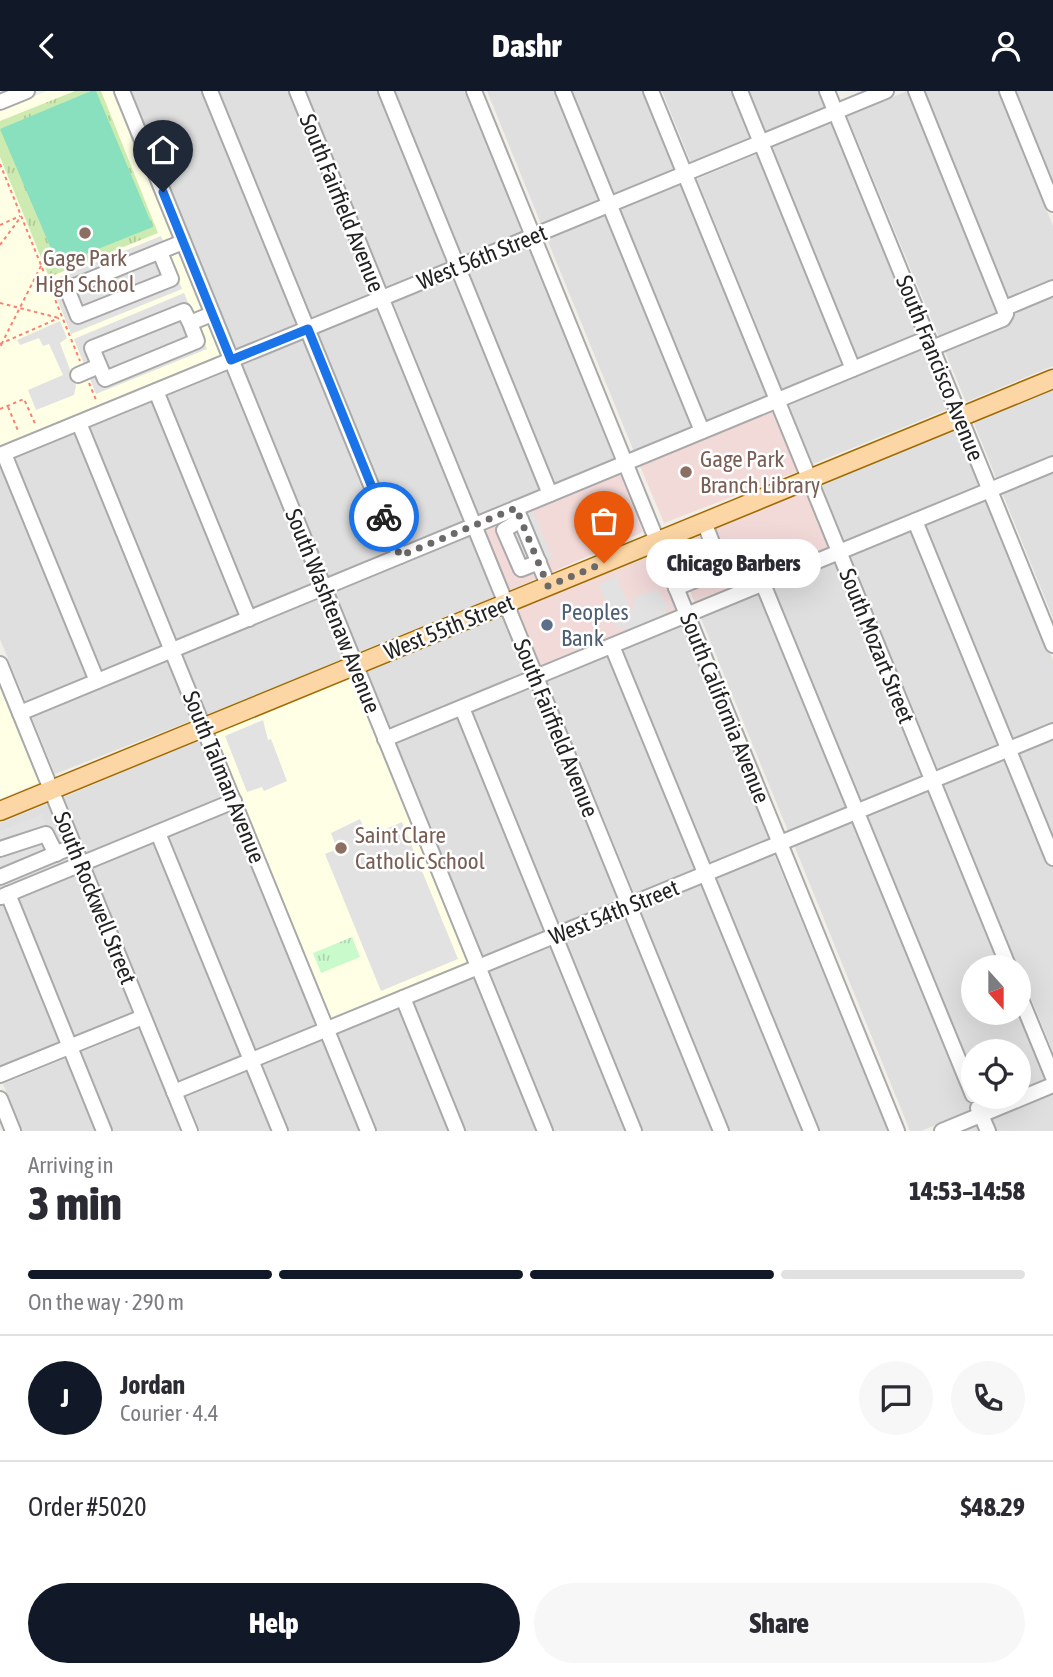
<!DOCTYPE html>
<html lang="en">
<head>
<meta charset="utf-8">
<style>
  :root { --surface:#fff; --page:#f7f7f7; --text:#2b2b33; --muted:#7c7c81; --line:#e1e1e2; --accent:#111827 }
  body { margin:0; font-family:"Asap Condensed",sans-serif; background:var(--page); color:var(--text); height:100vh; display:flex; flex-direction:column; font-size:26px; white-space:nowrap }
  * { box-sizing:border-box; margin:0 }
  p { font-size:23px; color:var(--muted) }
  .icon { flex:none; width:38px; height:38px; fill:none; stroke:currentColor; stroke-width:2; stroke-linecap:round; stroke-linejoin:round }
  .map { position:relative; height:1040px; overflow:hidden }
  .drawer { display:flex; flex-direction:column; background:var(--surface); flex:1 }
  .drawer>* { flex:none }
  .needle { width:46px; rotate:159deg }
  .fabs { position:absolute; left:961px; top:864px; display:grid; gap:14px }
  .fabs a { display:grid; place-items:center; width:70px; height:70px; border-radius:50%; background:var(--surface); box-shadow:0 7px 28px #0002; font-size:35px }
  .pin { position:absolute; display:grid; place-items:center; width:60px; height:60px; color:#fff; margin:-72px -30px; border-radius:50% 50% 50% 0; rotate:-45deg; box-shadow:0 0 7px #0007 }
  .pin .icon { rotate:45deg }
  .courier { position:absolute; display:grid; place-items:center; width:70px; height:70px; margin:-35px; border:5px solid #1a73e8; border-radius:50%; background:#fff; color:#222; box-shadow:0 2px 9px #0007 }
  .bubble { position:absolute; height:49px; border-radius:24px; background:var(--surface); box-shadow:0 7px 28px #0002; font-size:23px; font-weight:800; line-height:49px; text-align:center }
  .overview em { font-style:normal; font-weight:800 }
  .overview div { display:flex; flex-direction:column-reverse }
  .overview { display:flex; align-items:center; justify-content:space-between; height:119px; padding:0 28px }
  h1 { font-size:46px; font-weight:800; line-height:52px }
  .bar { display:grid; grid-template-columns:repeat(4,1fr); gap:10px 7px; align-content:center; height:84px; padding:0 28px }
  .bar i { height:9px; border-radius:5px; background:var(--line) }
  .bar .current { background:var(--accent) }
  .bar p { grid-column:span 4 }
  .line { display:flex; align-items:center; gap:18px; padding:0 28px; border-top:2px solid var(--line) }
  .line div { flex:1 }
  .round { display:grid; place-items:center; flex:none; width:74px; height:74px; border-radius:37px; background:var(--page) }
  .cta { display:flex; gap:14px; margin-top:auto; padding:14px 28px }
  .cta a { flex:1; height:80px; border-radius:42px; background:var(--accent); color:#fff; font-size:28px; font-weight:800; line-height:80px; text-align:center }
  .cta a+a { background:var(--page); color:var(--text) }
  header { display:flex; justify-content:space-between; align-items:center; height:91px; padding:0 28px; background:var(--accent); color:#fff; font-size:32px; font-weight:800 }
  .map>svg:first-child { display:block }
</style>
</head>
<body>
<header><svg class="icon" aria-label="back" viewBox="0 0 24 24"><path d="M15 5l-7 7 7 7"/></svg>Dashr<svg class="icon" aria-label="person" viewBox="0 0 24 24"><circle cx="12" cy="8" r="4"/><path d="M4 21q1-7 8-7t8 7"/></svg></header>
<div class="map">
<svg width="1053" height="1040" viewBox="0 0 1053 1040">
  <defs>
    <pattern id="grass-tufts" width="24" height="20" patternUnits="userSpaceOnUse" patternTransform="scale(1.75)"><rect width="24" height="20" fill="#cdebb0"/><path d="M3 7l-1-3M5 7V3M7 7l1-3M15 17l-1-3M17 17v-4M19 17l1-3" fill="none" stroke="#b0c997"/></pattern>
    <pattern id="park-tufts" width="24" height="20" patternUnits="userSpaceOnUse" patternTransform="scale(1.75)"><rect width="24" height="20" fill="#c8facc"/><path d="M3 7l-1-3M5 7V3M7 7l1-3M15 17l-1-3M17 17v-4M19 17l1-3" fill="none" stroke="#acd6af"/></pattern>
  </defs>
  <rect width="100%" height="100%" fill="#f2efe9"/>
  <g fill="#e0dfdf">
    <path d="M130 0H290L373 203 237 259Z"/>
    <path d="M306 0H464L522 142 387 198Z"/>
    <path d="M487 0H643L675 79 541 133Z"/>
    <path d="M662 0H821L828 16 691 72Z"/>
    <path d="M907 0H999L1053 135V275L966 311 847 25Z"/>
    <path d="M1015 0H1053V93Z"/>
    <path d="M834 31 951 317 813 373 697 88Z"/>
    <path d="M683 93 772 312 637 368 547 148Z"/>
    <path d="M529 156 617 376 482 431 393 211Z"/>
    <path d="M379 217 496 505 359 561 241 274Z"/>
    <path d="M228 280 345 567 206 625 89 337Z"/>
    <path d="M1053 297V527L973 330Z"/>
    <path d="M958 336 1053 569V632L938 679 820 393Z"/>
    <path d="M76 342 193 629 55 683 0 548V373Z"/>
    <path d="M834 464 924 684 788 740 698 520Z"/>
    <path d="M503 523 621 810 484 867 365 579Z"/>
    <path d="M679 527 769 749 635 804 544 583Z"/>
    <path d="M201 648 317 935 179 991 64 706Z"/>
    <path d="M1053 648V961L943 693Z"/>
    <path d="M929 698 1001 877H973V922H1018L1019 919 1047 989 1019 1001 1018 961H973V1006H1005L921 1040H910L794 754Z"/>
    <path d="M49 712 135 922 0 978V732Z"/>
    <path d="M774 763 888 1040H730L640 819Z"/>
    <path d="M626 824 714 1040H553L489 881Z"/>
    <path d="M475 886 537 1040H376L337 943Z"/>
    <path d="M140 937 182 1040H22L3 993Z"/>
    <path d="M323 949 360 1040H200L186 1006Z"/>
    <path d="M1053 1002V1040H962Z"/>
  </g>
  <g fill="#f2dad9">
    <path d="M772 312 799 380 664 432 637 368Z"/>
    <path d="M617 376 643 441 509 500 482 431Z"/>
    <path d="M807 398 834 464 698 520 672 455Z"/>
    <path d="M654 464 679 527 544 583 517 517Z"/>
  </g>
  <g fill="#ffffe5">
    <path d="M47 0H112L221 266 0 357V19Z"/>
    <path d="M352 585 468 873 331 929 214 641Z"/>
    <path d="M0 587 42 690 0 708Z"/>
  </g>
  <path fill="url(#grass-tufts)" d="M75 0H101L158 142 49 186 0 66V30Z"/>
  <path fill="url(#park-tufts)" d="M352 846 360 866 321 882 313 862Z"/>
  <path fill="#88e0be" d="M91 0H96L153 136 58 174 0 38Z"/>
  <g fill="#e2e2e2">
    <path d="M161 145 182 198 71 243 50 190Z"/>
    <path d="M184 202 207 258 96 303 74 248Z"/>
    <path d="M60 230 67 247 60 252 76 295 74 304 36 319 28 299 63 284 49 253 43 255 39 247 20 254 17 249Z"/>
    <path d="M533 419 552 467 516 482 496 435Z"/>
    <path d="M616 484 631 519 635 517 632 508 657 498 669 516 666 519 668 525 628 542 624 535 617 538 599 495Z"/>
    <path d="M263 629 268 649 271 648 287 690 264 700 262 696 247 701 225 645Z"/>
    <path d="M42 723 63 775 0 801V740Z"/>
    <path d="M360 728 366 742 371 744 402 731 458 868 381 900 325 763 337 758 331 742Z"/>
  </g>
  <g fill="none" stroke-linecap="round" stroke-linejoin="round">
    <g stroke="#a9a9a9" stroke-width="18">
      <g id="minor">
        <path d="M122 0 545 1040"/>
        <path d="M210 0 400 465"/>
        <path d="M297 0 721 1040"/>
        <path d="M386 0 550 403"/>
        <path d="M474 0 897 1040"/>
        <path d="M563 0 702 340"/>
        <path d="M651 0 1009 877"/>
        <path d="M740 0 853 278"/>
        <path d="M827 0 1053 554"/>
        <path d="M916 0 1006 223 1003 228 932 257"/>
        <path d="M1007 0 1053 113"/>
        <path d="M0 11 27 0"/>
        <path d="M160 161 171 188 78 225 67 198 183 151"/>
        <path d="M1005 217 1053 197"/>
        <path d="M190 232 197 250 105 288 92 257 184 220 190 232 212 223"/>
        <path d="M78 284 99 275"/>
        <path d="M156 300 249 528"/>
        <path d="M79 332 368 1040"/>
        <path d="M4 363 97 590"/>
        <path d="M0 364 886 0"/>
        <path d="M516 417 548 494"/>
        <path d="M521 429 504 439 521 478 539 471"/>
        <path d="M915 430 1053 767"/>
        <path d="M704 431 722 477 719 479"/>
        <path d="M763 493 973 1004"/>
        <path d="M676 497 708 484"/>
        <path d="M612 555 811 1040"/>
        <path d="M0 573 190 1040"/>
        <path d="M462 617 634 1040"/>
        <path d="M20 622 928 247"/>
        <path d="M385 648 1053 373"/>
        <path d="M158 742 280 1040"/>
        <path d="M0 758 46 743 56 763"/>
        <path d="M0 786 74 755"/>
        <path d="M8 803 104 1040"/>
        <path d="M1 806 234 710"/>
        <path d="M1018 901 1053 986"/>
        <path d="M403 907 457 1040"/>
        <path d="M0 984 143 926"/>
        <path d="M174 1001 1053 640"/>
        <path d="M0 1008 13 1040"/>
        <path d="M978 1017 988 1040"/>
        <path d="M942 1040 1053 994"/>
      </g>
    </g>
    <g stroke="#a06b00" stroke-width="21">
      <path id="major" d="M0 720 1053 288"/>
    </g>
    <g stroke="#fa8072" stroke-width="2" stroke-dasharray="3.5 3.5" stroke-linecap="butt">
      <path d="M0 73 80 270"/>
      <path d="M0 134 20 125"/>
      <path d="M0 154 20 127"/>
      <path d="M41 175 2 252 59 227"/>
      <path d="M0 212 59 227"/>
      <path d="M0 252 4 258"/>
      <path d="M89 292 96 309"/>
      <path d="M8 316 19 342"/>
      <path d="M0 318 24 308 36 335"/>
    </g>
    <use href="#minor" stroke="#fff" stroke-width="14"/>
    <use href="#major" stroke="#fcd6a4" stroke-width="18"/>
  </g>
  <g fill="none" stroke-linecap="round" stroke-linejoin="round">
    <path stroke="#6b6a68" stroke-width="7" stroke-dasharray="0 12.6" d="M384 426 400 465 516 417 548 495 604 472"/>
    <path stroke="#1a73e8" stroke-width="9" d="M163 101 231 269 308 238 384 426"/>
  </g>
  <g fill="#8d6e63" stroke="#fff" stroke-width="2.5">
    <circle cx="85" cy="142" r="7"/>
    <circle cx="686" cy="381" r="7"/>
    <circle cx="341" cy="757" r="7"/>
  </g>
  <circle fill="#5c6f8a" stroke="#fff" stroke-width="2.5" cx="547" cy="534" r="7"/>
  <g text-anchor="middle" stroke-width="5" stroke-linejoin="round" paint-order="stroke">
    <g font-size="23" fill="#222" stroke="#fff">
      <text transform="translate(342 112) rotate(68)" y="8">South Fairfield Avenue</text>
      <text transform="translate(482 166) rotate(-22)" y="8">West 56th Street</text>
      <text transform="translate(940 277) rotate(68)" y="8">South Francisco Avenue</text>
      <text transform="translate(333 520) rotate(68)" y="8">South Washtenaw Avenue</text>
      <text transform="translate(449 536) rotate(-22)" y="8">West 55th Street</text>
      <text transform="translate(877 555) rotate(68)" y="8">South Mozart Street</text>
      <text transform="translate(725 617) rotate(68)" y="8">South California Avenue</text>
      <text transform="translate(556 637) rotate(68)" y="8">South Fairfield Avenue</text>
      <text transform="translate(224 686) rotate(68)" y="8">South Talman Avenue</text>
      <text transform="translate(95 807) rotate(68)" y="8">South Rockwell Street</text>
      <text transform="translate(614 821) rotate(-22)" y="8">West 54th Street</text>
    </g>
    <g font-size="23" fill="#785e54" stroke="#fff" text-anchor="start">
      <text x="85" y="175" text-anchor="middle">Gage Park<tspan x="85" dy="26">High School</tspan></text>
      <text x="700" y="376">Gage Park<tspan x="700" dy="26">Branch Library</tspan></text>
      <text x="355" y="752">Saint Clare<tspan x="355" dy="26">Catholic School</tspan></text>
    </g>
    <g font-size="23" fill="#4e5e75" stroke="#fff" text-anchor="start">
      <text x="561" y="529">Peoples<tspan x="561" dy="26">Bank</tspan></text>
    </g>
  </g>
</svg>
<div class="fabs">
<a><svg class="needle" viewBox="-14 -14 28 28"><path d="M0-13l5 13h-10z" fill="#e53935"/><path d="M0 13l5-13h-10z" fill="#7c7c81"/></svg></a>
<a><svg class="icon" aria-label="locate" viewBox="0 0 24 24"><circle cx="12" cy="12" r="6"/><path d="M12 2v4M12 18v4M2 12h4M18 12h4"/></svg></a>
</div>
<div class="pin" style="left:604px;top:472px;background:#ea580c"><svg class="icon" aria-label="bag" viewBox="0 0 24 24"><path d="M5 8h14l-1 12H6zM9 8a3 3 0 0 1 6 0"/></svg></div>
<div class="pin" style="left:163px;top:101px;background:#1f2937"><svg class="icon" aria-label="home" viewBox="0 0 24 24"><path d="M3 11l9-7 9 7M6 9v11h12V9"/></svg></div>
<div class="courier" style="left:384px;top:426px"><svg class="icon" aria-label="bike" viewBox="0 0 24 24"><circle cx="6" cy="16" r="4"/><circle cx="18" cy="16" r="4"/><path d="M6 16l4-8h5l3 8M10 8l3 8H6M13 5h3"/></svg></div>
<div class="bubble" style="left:646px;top:448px;width:175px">Chicago Barbers</div>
</div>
<section class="drawer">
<div class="overview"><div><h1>3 min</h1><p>Arriving in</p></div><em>14:53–14:58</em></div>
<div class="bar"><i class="current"></i><i class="current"></i><i class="current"></i><i></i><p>On the way · 290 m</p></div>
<div class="line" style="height:126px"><b class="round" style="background:var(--accent);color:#fff">J</b><div><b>Jordan</b><p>Courier · 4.4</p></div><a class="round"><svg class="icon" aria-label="chat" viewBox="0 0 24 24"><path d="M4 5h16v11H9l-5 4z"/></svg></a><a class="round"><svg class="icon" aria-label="phone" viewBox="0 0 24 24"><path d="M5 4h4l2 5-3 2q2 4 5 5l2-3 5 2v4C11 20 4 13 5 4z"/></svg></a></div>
<div class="line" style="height:91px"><div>Order #5020</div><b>$48.29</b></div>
<div class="cta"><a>Help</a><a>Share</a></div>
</section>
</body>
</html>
